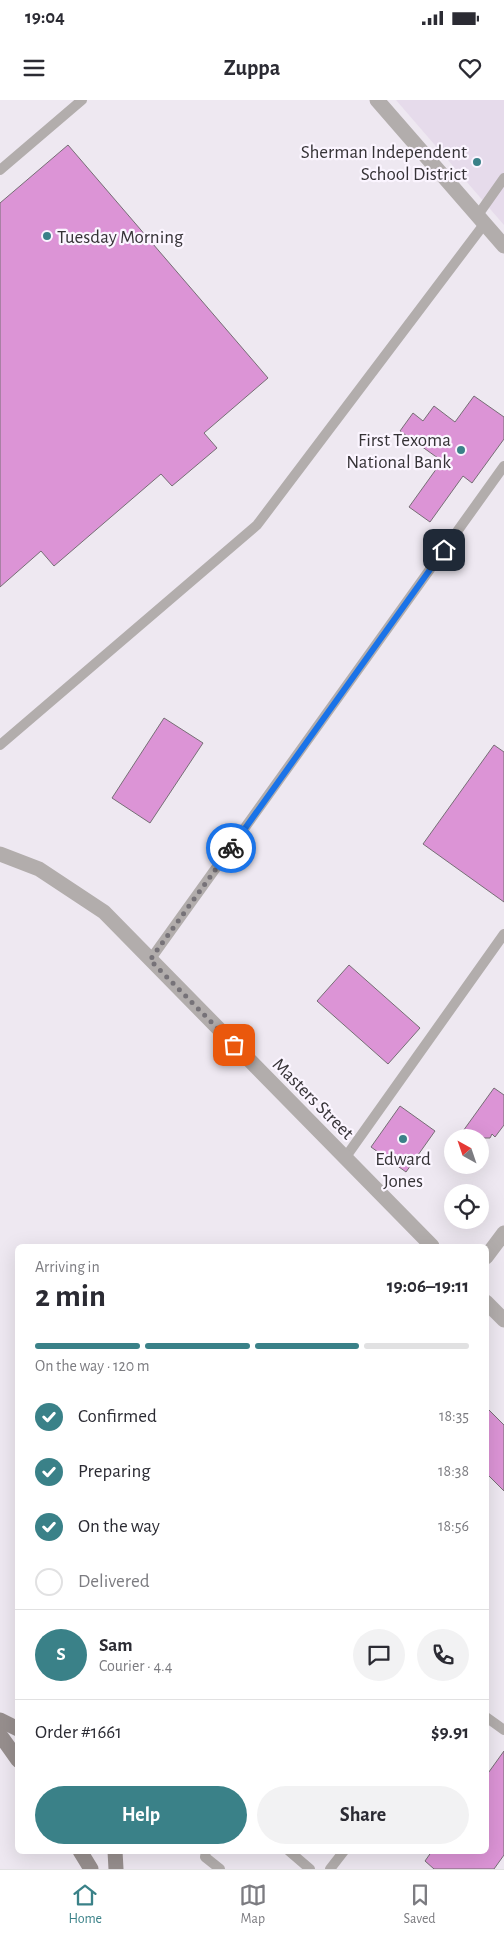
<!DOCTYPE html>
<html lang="en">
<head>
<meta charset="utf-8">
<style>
  :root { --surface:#fff; --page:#f2f2f3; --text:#2b2b33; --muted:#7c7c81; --line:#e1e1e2; --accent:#3a8188 }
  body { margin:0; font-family:"Alegreya Sans",sans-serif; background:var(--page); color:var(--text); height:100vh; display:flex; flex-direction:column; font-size:19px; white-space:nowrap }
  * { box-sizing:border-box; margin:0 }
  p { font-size:16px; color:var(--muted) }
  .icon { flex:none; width:28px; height:28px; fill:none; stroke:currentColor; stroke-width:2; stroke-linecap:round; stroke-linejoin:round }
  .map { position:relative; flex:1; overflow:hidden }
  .sheet { position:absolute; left:15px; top:1144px; width:474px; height:610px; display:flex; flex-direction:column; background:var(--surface); border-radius:8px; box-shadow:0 5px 20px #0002 }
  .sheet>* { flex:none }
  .needle { width:32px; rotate:320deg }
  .buttons { position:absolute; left:444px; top:1029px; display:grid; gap:10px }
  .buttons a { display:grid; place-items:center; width:45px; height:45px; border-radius:50%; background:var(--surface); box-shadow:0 5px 20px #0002; font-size:25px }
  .pin { position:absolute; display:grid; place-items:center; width:42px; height:42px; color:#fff; margin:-21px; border-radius:10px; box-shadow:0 2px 8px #0006 }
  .courier { position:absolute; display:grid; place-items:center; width:50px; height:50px; margin:-25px; border:4px solid #1a73e8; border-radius:50%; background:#fff; color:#222; box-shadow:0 1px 6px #0007 }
  .summary em { font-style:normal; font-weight:600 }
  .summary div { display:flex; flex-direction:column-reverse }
  .summary { display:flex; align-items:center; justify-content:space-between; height:85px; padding:0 20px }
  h1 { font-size:32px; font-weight:600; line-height:38px }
  .bar { display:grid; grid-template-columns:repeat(4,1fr); gap:8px 5px; align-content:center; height:60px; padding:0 20px }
  .bar i { height:6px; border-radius:4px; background:var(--line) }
  .bar .active { background:var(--accent) }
  .bar p { grid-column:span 4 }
  .line { display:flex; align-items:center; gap:12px; padding:0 20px; border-top:1px solid var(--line) }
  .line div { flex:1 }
  .round { display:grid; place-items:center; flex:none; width:52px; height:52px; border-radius:26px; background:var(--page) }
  ol { padding:0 20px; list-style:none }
  li { display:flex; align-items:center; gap:15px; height:55px }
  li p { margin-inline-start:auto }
  li .icon { padding:5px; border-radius:50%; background:var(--accent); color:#fff; stroke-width:4 }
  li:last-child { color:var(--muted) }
  li i { width:28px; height:28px; border:2px solid var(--line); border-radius:50% }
  .button { display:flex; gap:10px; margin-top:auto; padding:10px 20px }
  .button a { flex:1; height:58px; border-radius:30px; background:var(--accent); color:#fff; font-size:20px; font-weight:600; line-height:58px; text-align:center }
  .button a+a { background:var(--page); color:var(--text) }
  .status { display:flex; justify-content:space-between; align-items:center; height:35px; padding:0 25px; background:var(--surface); direction:ltr }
  .status svg { height:14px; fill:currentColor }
  header { display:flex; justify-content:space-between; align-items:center; height:65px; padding:0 20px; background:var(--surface); font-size:22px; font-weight:600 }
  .tabs { display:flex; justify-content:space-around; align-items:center; height:70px; border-top:1px solid var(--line); background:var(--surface); font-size:14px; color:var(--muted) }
  .tabs a { display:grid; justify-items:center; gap:2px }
  .tabs .active { color:var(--accent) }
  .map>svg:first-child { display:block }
</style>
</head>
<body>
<div class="status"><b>19:04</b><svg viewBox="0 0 49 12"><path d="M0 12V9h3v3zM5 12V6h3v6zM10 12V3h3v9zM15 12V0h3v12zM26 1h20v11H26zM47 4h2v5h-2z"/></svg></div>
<header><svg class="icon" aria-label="menu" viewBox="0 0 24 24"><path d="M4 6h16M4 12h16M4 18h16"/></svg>Zuppa<svg class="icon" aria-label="heart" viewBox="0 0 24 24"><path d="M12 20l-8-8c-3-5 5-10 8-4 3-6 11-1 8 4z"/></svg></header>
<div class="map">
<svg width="504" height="1769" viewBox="0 0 504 1769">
  <rect width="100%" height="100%" fill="#eee8f1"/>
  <path fill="#e6dbeb" d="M396 0H504V125Z"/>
  <g fill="#dc94d6" stroke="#766e75">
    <path d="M68 45 268 278 204 333 217 348 172 386 161 374 54 466 41 451 0 487V103Z"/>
    <path d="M474 296 504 317V339L472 383 463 376 430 422 409 407 442 361 400 331 413 313 423 321 434 306 455 322Z"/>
    <path d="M164 618 203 643 150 723 112 698Z"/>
    <path d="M494 645 504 652V802L423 744Z"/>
    <path d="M349 865 420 928 388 964 317 901Z"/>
    <path d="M494 988 504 995V1025L495 1037 492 1034 490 1038H458Z"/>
    <path d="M400 1006 435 1031 406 1072 371 1047Z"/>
    <path d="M486 1307 504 1325V1391L486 1373Z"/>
    <path d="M504 1651V1755L494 1769H434L425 1761 432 1751H486V1676Z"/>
  </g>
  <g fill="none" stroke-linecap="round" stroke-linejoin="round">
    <g stroke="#b2adac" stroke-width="10">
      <path d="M0 70 82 0"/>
      <path d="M478 115 504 78"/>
      <path d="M0 645 257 425 485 123"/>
      <path d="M150 860 504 366"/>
      <path d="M345 1058 504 834"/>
      <path d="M486 1617 504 1630"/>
      <path d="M206 1751 205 1757 220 1769"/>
      <path d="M289 1751 310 1769"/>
      <path d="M330 1769 344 1751"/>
    </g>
    <g stroke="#b2adac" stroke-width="15">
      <path d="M0 754 39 769 104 812 432 1146"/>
      <path d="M486 1202 504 1220"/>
    </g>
    <g stroke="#b2adac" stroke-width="15">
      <path d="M377 0 504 146"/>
      <path d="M486 1157 504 1133"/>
    </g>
    <g stroke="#978f8e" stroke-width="15">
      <path d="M0 1620 18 1629"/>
      <path d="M0 1635 18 1660"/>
      <path d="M80 1751 91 1769"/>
      <path d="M115 1751 116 1769"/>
    </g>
  </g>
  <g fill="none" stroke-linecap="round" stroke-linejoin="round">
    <path stroke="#767278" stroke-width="5" stroke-dasharray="0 9" d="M231 748 150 860 234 945"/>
    <path stroke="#1a73e8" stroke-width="6" d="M231 748 444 450"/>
  </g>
  <g fill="#3a8188" stroke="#fbf5ff" stroke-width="2">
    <circle cx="477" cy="62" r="5"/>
    <circle cx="47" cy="136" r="5"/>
    <circle cx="461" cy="350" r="5"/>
    <circle cx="403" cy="1039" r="5"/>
  </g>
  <g text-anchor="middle" stroke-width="4.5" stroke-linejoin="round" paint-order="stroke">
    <g font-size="19" fill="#363337" stroke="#fbf5ff" text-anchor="end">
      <text x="467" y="58">Sherman Independent<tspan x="467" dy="22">School District</tspan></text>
      <text x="57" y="143" text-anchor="start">Tuesday Morning</text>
      <text x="451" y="346">First Texoma<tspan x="451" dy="22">National Bank</tspan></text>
      <text x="403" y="1065" text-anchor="middle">Edward<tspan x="403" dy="22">Jones</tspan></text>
    </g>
    <g font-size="19" fill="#363337" stroke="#fbf5ff">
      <text transform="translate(314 998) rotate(45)" y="7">Masters Street</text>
    </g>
  </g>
</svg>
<div class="buttons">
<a><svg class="needle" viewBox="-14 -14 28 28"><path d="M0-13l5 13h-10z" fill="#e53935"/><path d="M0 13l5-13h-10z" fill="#7c7c81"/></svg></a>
<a><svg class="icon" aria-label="locate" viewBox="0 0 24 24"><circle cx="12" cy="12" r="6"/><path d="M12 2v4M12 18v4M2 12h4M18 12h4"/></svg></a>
</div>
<div class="pin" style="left:234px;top:945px;background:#ea580c"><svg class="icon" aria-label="bag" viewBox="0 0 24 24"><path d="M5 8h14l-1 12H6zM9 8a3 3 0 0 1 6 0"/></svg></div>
<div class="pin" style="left:444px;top:450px;background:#1f2937"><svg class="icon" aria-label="home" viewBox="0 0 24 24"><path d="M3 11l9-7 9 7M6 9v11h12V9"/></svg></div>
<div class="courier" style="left:231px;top:748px"><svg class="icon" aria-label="bike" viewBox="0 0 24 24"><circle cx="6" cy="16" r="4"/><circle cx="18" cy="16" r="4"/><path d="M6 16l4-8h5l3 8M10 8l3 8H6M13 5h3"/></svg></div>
<section class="sheet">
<div class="summary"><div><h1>2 min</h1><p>Arriving in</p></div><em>19:06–19:11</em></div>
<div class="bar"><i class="active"></i><i class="active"></i><i class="active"></i><i></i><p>On the way · 120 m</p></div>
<ol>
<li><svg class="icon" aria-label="check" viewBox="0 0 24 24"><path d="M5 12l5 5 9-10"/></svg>Confirmed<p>18:35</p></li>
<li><svg class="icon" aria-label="check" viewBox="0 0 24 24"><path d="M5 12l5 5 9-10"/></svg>Preparing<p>18:38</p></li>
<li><svg class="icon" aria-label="check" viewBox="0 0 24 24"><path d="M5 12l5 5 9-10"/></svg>On the way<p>18:56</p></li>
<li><i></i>Delivered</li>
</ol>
<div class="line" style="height:90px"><b class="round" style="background:var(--accent);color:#fff">S</b><div><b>Sam</b><p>Courier · 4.4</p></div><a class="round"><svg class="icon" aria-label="chat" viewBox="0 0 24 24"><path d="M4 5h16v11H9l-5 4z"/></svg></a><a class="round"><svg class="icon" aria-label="phone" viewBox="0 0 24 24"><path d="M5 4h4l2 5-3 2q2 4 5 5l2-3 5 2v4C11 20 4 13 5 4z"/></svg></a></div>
<div class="line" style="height:65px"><div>Order #1661</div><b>$9.91</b></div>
<div class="button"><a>Help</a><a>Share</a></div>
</section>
</div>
<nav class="tabs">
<a class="active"><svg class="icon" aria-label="home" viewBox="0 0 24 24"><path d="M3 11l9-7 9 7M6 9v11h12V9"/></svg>Home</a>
<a><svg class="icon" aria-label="map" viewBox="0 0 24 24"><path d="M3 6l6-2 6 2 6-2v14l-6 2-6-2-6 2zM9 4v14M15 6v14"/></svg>Map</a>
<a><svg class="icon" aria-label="saved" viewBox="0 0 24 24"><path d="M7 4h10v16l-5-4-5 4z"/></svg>Saved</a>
</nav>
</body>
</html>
